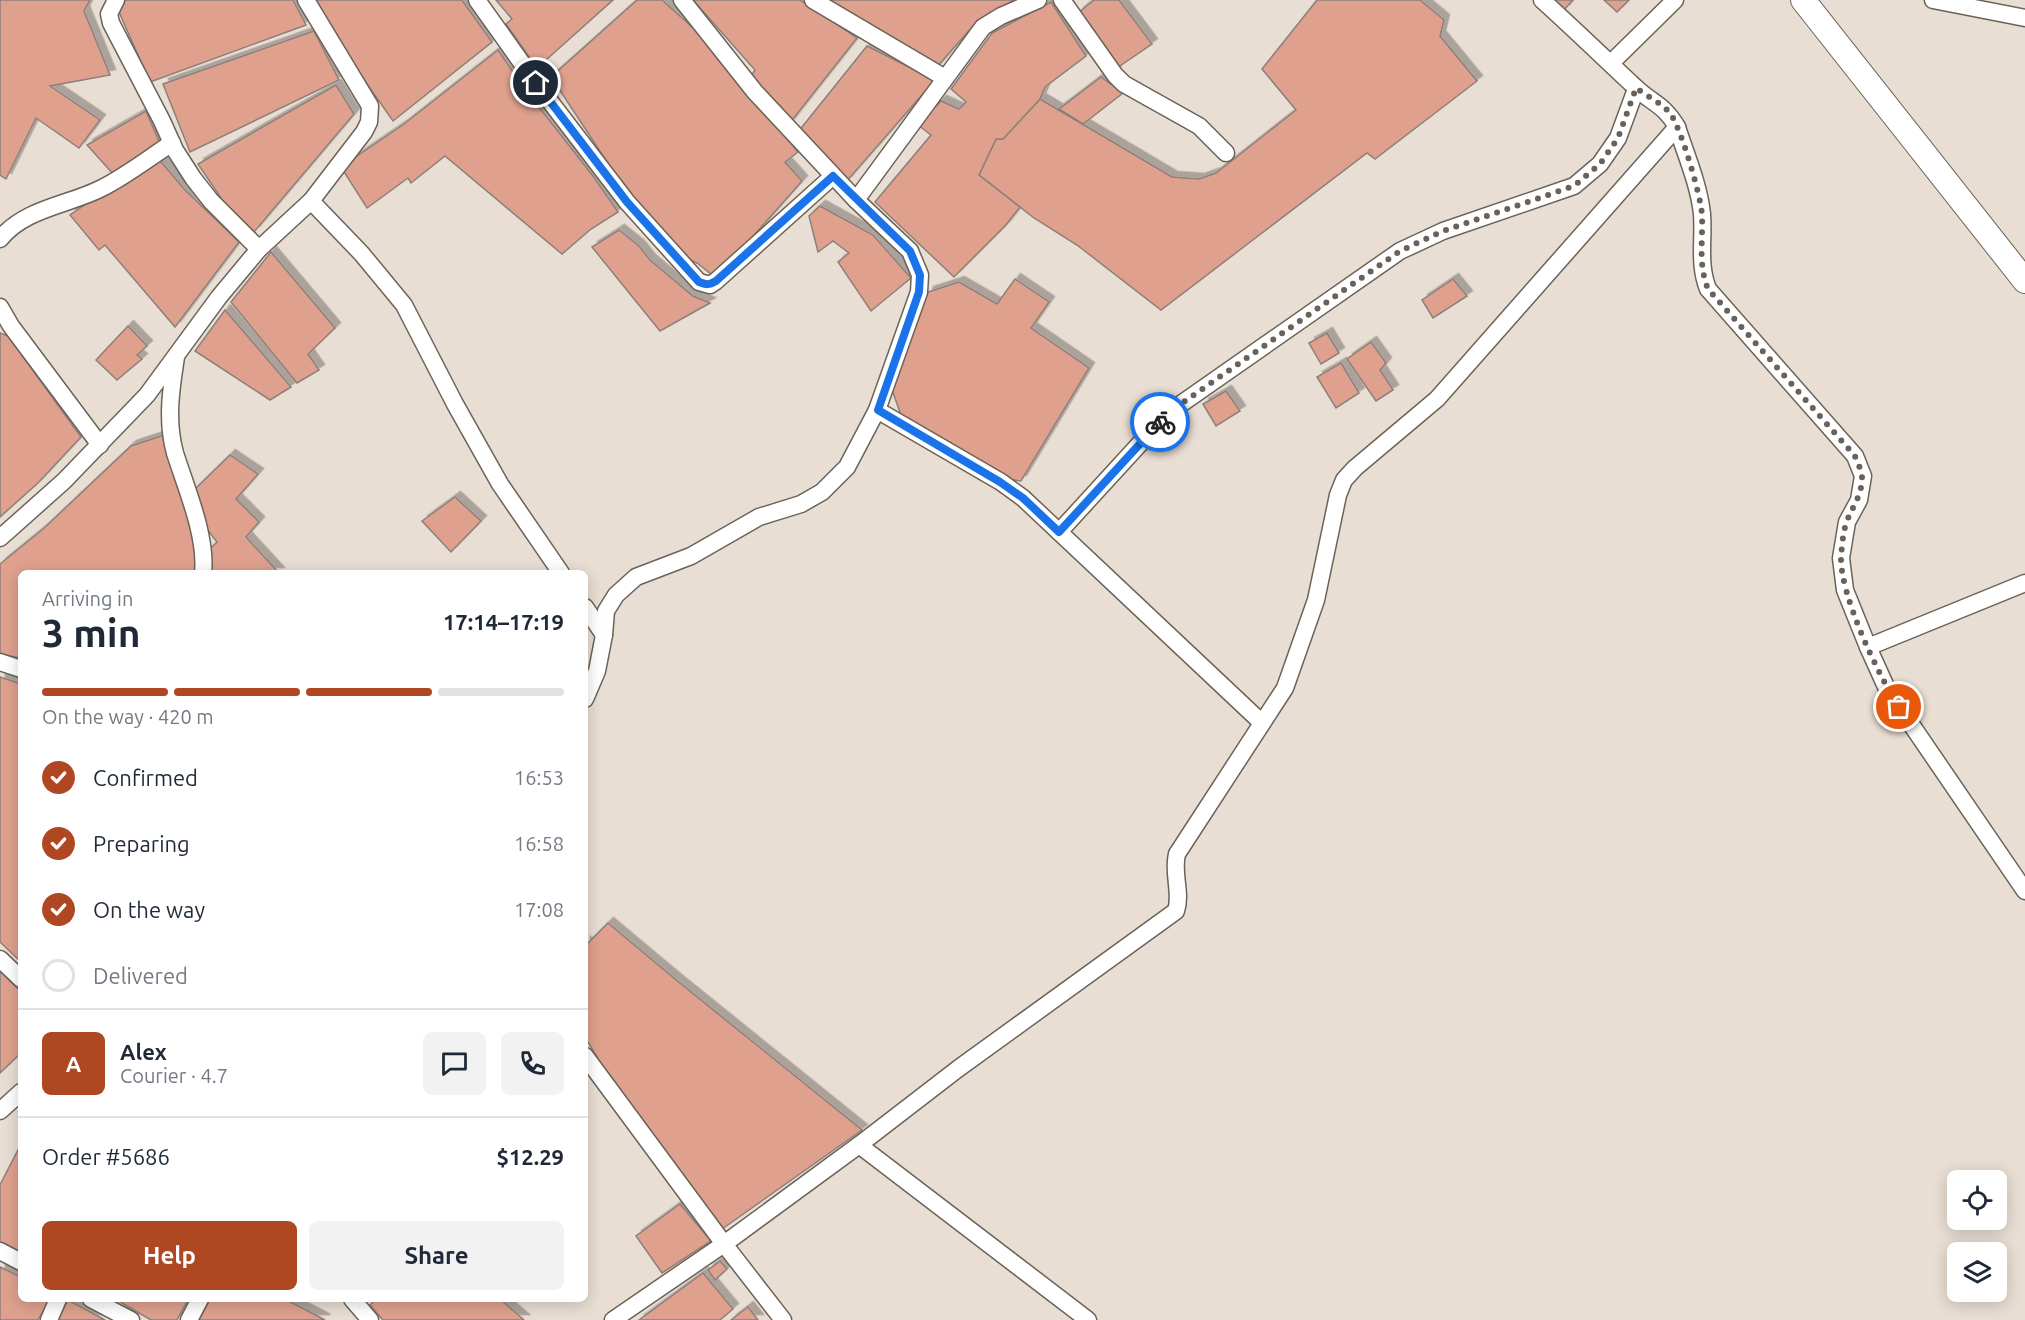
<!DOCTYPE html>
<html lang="en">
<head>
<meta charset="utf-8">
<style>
  :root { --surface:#fff; --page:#f2f2f3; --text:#1f2937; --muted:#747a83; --line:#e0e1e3; --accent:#af4723 }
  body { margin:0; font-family:Ubuntu,sans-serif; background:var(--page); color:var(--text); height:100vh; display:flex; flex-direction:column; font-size:22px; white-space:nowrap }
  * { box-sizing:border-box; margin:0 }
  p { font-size:20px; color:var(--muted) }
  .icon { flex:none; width:33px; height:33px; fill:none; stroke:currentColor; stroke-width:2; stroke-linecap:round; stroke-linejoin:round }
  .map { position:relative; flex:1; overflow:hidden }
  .drawer { position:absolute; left:18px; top:570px; width:570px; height:732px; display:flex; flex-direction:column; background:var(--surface); border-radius:9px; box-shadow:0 3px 15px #0003 }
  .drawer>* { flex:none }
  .controls { position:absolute; left:1947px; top:1170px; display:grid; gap:12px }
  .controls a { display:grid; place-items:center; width:60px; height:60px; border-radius:9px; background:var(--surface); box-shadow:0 3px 15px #0003; font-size:30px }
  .pin { position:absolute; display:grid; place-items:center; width:51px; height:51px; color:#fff; margin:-26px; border:3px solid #fff; border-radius:50%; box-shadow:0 2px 6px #0007 }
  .courier { position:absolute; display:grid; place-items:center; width:60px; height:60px; margin:-30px; border:4px solid #1a73e8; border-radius:50%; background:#fff; color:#222; box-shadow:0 2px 8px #0007 }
  .headline em { font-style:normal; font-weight:600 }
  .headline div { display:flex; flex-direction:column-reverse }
  .headline { display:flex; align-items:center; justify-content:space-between; height:102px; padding:0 24px }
  h1 { font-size:39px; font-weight:600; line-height:45px }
  .bar { display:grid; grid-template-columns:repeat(4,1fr); gap:9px 6px; align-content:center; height:72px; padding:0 24px }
  .bar i { height:8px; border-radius:4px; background:var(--line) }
  .bar .selected { background:var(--accent) }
  .bar p { grid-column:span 4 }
  .line { display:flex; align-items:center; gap:15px; padding:0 24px; border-top:2px solid var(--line) }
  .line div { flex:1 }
  .round { display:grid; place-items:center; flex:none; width:63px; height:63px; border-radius:9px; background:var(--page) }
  ol { padding:0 24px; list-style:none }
  li { display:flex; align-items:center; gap:18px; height:66px }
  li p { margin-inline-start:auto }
  li .icon { padding:6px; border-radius:50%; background:var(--accent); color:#fff; stroke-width:4 }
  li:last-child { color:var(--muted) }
  li i { width:33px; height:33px; border:3px solid var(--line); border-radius:50% }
  .cta { display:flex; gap:12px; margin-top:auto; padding:12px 24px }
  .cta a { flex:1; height:69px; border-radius:9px; background:var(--accent); color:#fff; font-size:24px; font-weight:600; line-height:69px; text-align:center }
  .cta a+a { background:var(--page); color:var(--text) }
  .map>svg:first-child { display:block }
</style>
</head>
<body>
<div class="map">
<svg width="2025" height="1320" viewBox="0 0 2025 1320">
  <defs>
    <filter id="shadow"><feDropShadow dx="5.5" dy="-5.5" stdDeviation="0" flood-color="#0004"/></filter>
  </defs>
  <rect width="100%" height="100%" fill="#e9ded3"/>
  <g fill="#dfa18e" stroke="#8d7f7a" stroke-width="1.5" filter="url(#shadow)">
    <path d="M0 0H90L84 11 110 75 50 86 100 120 79 148 36 118 6 179 0 175Z"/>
    <path d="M120 0H293L306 25 150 82 115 3Z"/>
    <path d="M308 0H462L492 42 393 121Z"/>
    <path d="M496 0H613L537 68 506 24 512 19Z"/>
    <path d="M637 0H662L702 36 798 152 785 162 802 181 716 278 697 263 680 256 619 180 551 77Z"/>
    <path d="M693 0H800L857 38 789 124 751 76 755 70Z"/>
    <path d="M821 0H1014L973 26 936 68Z"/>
    <path d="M1094 0H1119L1152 44 1114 70 1078 13Z"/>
    <path d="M1317 0H1420L1444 20 1440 36 1477 81 1375 159 1367 153 1161 310 1077 245 1034 218 979 175 996 139H1003L1040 99 1172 177 1199 179 1216 173 1296 110 1262 69Z"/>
    <path d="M1554 0H1573L1564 10Z"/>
    <path d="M1604 0H1629L1617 12Z"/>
    <path d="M1051 2 1086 56 1045 87 1040 99 1003 139H996L979 175 1020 207 1005 226 954 277 875 202 931 135 918 125 941 101 959 109 966 102 951 89 992 33Z"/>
    <path d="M314 31 339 80 190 152 163 84Z"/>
    <path d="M867 46 935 80 846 182 798 132Z"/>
    <path d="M498 50 524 88 593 176 618 212 591 229 562 254 445 156 411 183 408 178 367 208 341 167 404 124Z"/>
    <path d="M1101 77 1123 93 1083 124 1059 109Z"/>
    <path d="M336 85 354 114 254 232 227 207 198 164Z"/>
    <path d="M146 111 161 146 114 175 87 145Z"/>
    <path d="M156 156 185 190 239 242 175 327 105 245 99 250 70 215Z"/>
    <path d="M820 206 873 235 911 278 871 311 838 262 849 253 833 241 818 252 809 216Z"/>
    <path d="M619 230 639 246 650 260 693 296 710 303 660 331 592 247Z"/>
    <path d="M271 252 335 328 308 354 319 370 297 383 231 302Z"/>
    <path d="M1015 279 1049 302 1031 328 1089 368 1021 481 1006 479 901 415 892 390 928 292 959 282 997 304Z"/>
    <path d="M1453 279 1467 296 1433 318 1422 300Z"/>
    <path d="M225 310 291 387 270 400 195 351Z"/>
    <path d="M128 326 147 346 137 355 142 359 117 380 96 360Z"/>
    <path d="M0 333 8 336 81 437 38 483 0 517Z"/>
    <path d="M1327 333 1339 353 1321 364 1309 343Z"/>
    <path d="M1371 342 1386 363 1380 370 1393 390 1376 401 1347 359Z"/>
    <path d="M1341 363 1359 393 1336 408 1317 377Z"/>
    <path d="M1226 391 1240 411 1216 426 1203 404Z"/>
    <path d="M164 435 190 519 202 573H21V658L0 654V564L43 529 131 446Z"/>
    <path d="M230 455 258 474 236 499 259 522 246 537 279 573H203L207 552 217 542 198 518 194 490Z"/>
    <path d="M455 497 481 521 451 552 422 521Z"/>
    <path d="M0 677 21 684V962L0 942Z"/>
    <path d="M608 923 675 979 862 1130 722 1229 604 1069 585 1037V942L587 944Z"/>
    <path d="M0 971 21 992V1053L0 1073Z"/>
    <path d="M21 1144V1255L0 1243V1185Z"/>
    <path d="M680 1204 711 1241 662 1273 636 1236Z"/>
    <path d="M720 1261 727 1269 715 1280 708 1270Z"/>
    <path d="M0 1267 21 1277V1299H50L38 1320H0Z"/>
    <path d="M703 1273 733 1309 720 1320H639Z"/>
    <path d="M115 1299H188L177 1320H151Z"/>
    <path d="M210 1299H285L325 1320H199Z"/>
    <path d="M376 1299H500L524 1320H383L370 1305Z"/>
    <path d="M68 1300 105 1320H58Z"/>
    <path d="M748 1307 758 1320H731Z"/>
  </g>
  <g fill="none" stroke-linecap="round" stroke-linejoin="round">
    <g stroke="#6b6258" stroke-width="19">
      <g id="street">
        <path d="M116 0 109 14 111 23 162 121 175 150 193 178 211 201 259 249"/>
        <path d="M477 0 536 83 627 202 699 282 710 285 716 281 833 176"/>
        <path d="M813 0 945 78"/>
        <path d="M1062 0 1115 75 1124 84 1199 126 1226 153"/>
        <path d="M1933 0 2025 18"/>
        <path d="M1611 63 1675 0"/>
        <path d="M1677 127C1686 155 1699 185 1702 214 1704 240 1698 264 1708 289L1855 456 1863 476 1859 500 1847 522 1841 558 1845 590 1868 647"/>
        <path d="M856 200 983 27 1001 16 1038 0"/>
        <path d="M311 201 361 253 404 305 455 404 500 484 561 573"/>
        <path d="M0 239C25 208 69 205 102 188 126 176 149 158 172 143"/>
        <path d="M0 307 11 326 100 445"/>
        <path d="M176 357C171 389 166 421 175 453 186 488 207 536 203 573"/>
        <path d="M877 410 1001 482 1023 498 1261 722"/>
        <path d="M1059 532 1168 413 1400 251 1443 231 1574 186 1600 164 1618 138 1636 89"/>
        <path d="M0 538 64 481 147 395 219 297 259 249 311 201 364 132 369 122 370 106 306 0"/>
        <path d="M585 607 604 635"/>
        <path d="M0 662 21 669"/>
        <path d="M585 699 597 671 604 635 606 611 616 595 636 577 691 556 759 517 801 504 822 492 847 467 877 410 919 292 920 275 910 251 856 200 755 92 682 0"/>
        <path d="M2025 891 1887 689 1868 647 2025 583"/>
        <path d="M0 959 21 979"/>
        <path d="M585 1056 724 1244 783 1320"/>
        <path d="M0 1111 21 1092"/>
        <path d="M859 1145 1088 1320"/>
        <path d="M0 1251 21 1262"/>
        <path d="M91 1299 131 1320"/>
        <path d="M352 1299 370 1320"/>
        <path d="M49 1320 58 1299"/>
        <path d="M189 1320 200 1299"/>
        <path d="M613 1320 724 1244 859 1145 959 1068 1176 911C1182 893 1172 873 1177 854L1285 688 1316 600 1338 495 1344 480 1355 468 1437 399 1677 127C1664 104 1651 103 1634 86 1603 57 1573 28 1542 0"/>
      </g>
    </g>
    <g stroke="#6b6258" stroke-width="26">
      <path id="secondary" d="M1803 0 2025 281"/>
    </g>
    <use href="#street" stroke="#fff" stroke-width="16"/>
    <use href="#secondary" stroke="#fff" stroke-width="24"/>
  </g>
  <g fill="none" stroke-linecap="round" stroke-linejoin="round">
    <path stroke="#68625b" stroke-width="6" stroke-dasharray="0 10.8" d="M1160 422 1168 413 1400 251 1443 231 1574 186 1600 164 1618 138 1636 88C1647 96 1661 103 1670 113 1681 128 1701 196 1702 215 1703 240 1698 265 1708 289L1855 456C1857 462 1862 471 1862 477 1862 496 1853 505 1847 521 1843 531 1842 546 1841 557 1840 595 1878 675 1899 707"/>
    <path stroke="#1a73e8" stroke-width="8" d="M536 83 627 202 699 282C706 285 709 285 716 281L833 176 910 251 920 275 919 292 878 410 1000 482 1023 498 1059 532 1160 422"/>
  </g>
</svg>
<div class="controls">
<a><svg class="icon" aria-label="locate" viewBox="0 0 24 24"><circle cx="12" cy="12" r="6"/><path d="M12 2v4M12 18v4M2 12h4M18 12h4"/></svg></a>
<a><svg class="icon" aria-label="layers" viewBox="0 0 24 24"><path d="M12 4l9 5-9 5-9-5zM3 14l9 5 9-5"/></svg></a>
</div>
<div class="pin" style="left:1899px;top:707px;background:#ea580c"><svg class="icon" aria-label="bag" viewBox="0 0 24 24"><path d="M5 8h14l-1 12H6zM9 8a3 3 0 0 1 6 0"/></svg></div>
<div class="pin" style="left:536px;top:83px;background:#1f2937"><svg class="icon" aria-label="home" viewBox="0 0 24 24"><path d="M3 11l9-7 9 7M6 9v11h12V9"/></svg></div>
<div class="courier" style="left:1160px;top:422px"><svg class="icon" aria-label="bike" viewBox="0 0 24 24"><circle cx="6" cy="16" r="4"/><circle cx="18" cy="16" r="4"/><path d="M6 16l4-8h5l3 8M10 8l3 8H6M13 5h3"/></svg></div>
<section class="drawer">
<div class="headline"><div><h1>3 min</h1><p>Arriving in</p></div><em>17:14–17:19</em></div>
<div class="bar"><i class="selected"></i><i class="selected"></i><i class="selected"></i><i></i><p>On the way · 420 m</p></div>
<ol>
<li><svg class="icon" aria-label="check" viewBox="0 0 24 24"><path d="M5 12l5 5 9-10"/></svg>Confirmed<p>16:53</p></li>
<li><svg class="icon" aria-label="check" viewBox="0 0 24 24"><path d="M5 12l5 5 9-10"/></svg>Preparing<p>16:58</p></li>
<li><svg class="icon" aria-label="check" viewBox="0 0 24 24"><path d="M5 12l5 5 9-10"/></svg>On the way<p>17:08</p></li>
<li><i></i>Delivered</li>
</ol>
<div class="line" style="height:108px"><b class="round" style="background:var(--accent);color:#fff">A</b><div><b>Alex</b><p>Courier · 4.7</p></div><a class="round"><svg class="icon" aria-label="chat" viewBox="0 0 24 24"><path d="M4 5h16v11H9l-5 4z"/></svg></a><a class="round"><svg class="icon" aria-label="phone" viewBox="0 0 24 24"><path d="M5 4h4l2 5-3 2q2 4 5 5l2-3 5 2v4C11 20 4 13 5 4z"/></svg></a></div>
<div class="line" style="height:78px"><div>Order #5686</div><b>$12.29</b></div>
<div class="cta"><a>Help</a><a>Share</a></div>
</section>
</div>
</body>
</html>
